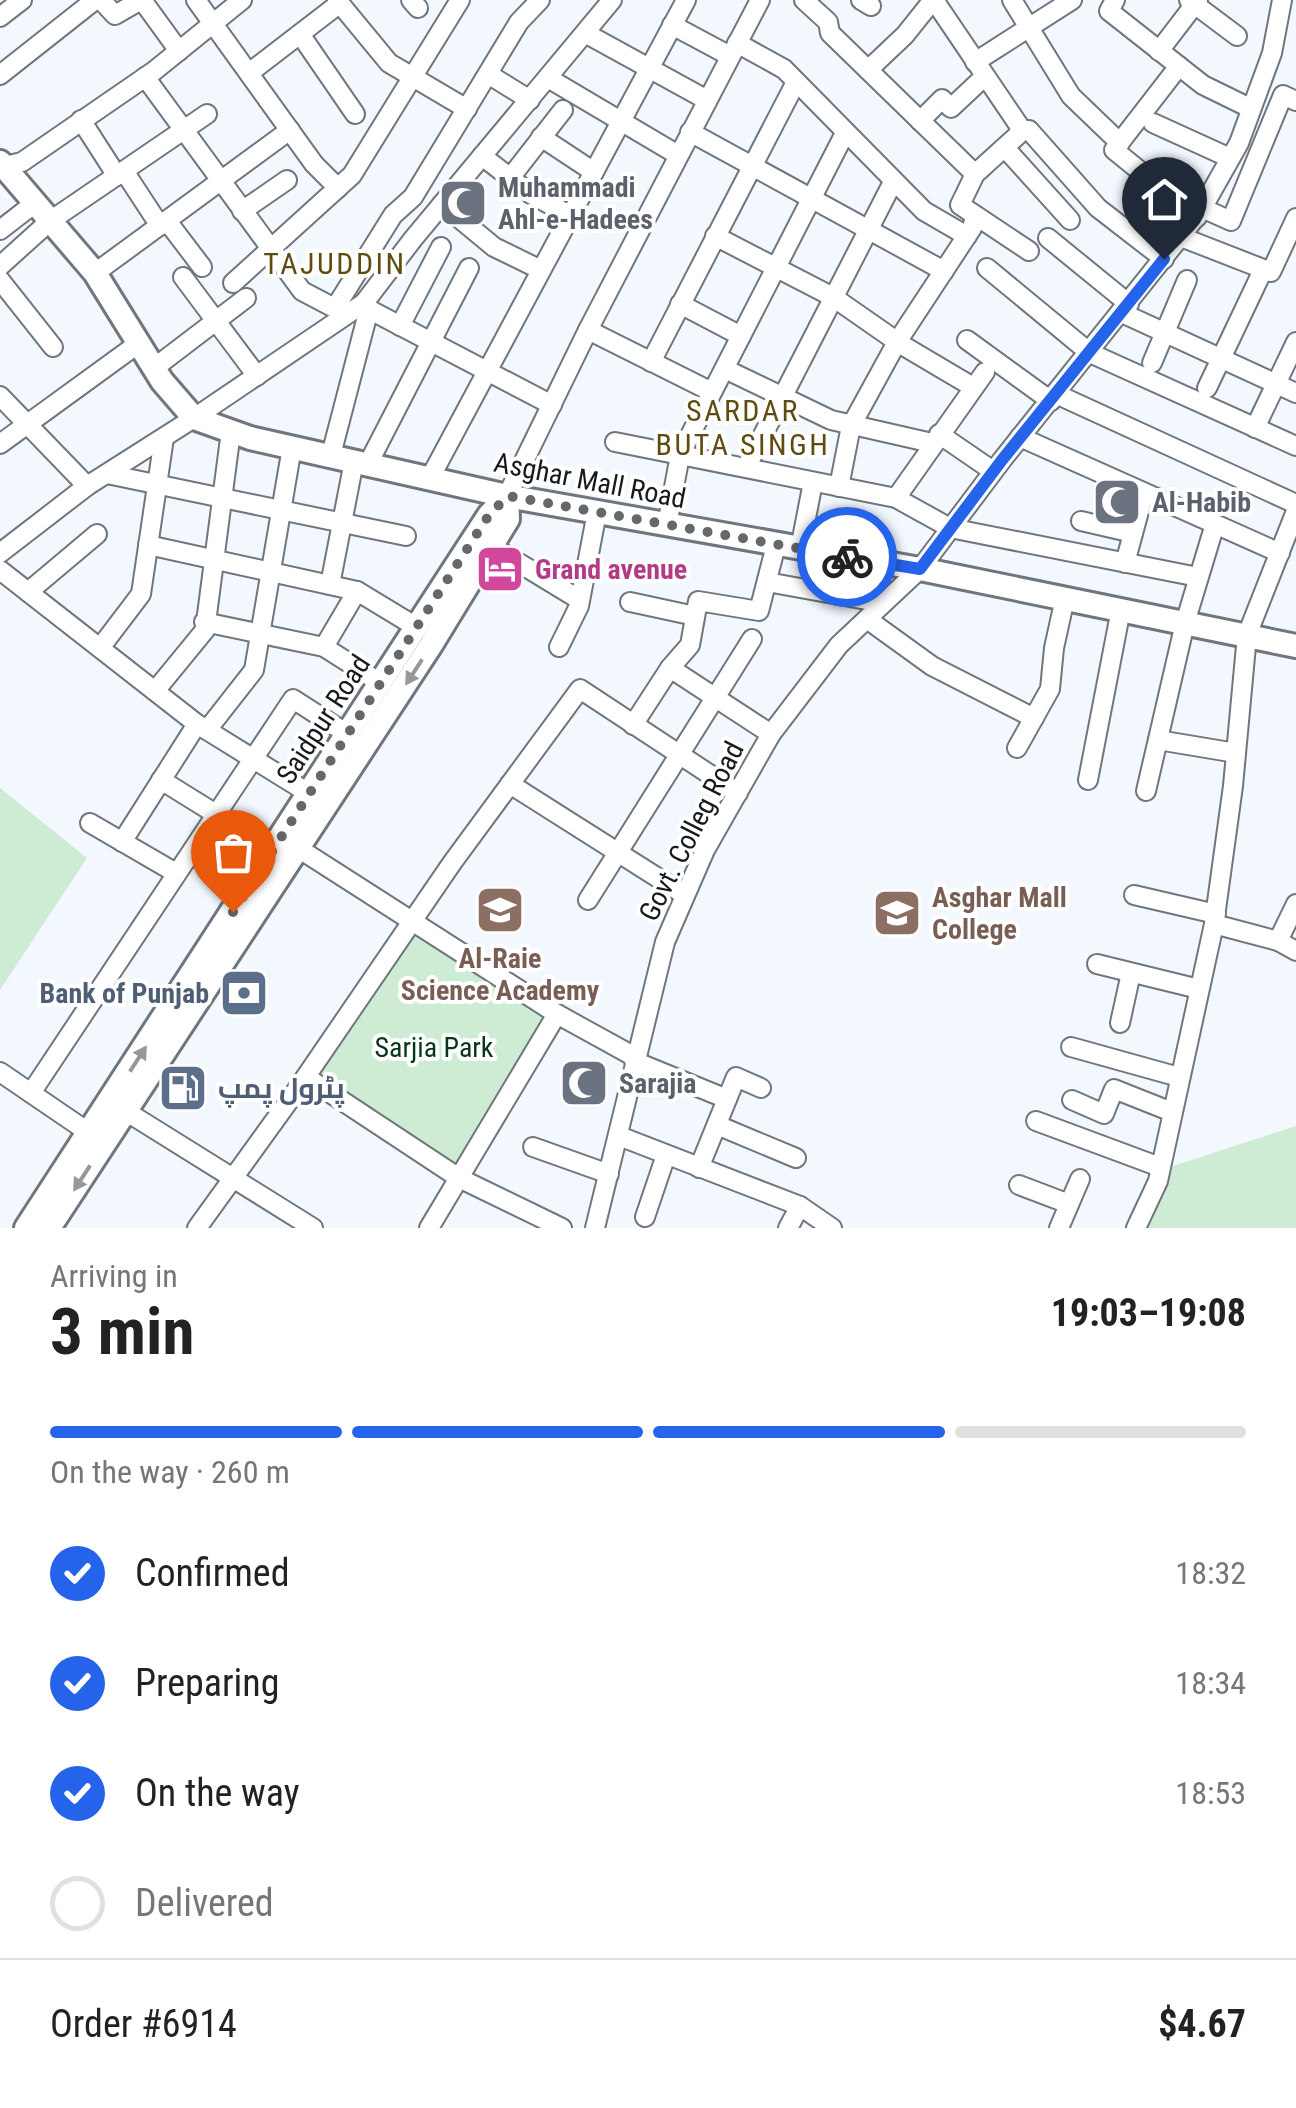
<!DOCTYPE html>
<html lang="en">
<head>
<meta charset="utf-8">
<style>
  :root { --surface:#fff; --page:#f6f6f6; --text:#222; --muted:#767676; --line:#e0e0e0; --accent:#2563eb }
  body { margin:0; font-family:"Roboto Condensed",Cairo,sans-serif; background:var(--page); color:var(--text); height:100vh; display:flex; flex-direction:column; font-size:38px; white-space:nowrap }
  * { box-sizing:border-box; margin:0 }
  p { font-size:32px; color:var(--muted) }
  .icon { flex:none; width:55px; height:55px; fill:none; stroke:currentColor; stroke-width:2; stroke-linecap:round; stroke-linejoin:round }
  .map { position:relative; height:1228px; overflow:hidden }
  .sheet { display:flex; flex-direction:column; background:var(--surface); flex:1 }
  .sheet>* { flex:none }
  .pin { position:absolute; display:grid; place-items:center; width:85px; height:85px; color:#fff; margin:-102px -42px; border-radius:50% 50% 50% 0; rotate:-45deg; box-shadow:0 0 10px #0007 }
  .pin .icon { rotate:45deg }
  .courier { position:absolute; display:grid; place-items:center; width:100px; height:100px; margin:-50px; border:8px solid #2563eb; border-radius:50%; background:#fff; color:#222; box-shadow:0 2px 12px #0007 }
  .overview em { font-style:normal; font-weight:700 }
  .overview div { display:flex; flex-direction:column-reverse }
  .overview { display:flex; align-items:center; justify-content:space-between; height:170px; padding:0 50px }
  h1 { font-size:65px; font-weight:700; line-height:75px }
  .bar { display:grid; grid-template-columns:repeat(4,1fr); gap:15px 10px; align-content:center; height:120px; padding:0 50px }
  .bar i { height:12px; border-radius:8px; background:var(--line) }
  .bar .selected { background:var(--accent) }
  .bar p { grid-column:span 4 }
  .line { display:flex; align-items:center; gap:25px; padding:0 50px; border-top:2px solid var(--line) }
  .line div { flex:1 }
  ol { padding:0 50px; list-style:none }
  li { display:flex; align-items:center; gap:30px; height:110px }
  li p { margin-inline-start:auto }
  li .icon { padding:10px; border-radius:50%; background:var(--accent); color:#fff; stroke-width:4 }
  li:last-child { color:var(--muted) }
  li i { width:55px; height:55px; border:5px solid var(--line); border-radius:50% }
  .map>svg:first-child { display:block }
</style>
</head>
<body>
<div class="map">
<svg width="1296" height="1228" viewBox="0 0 1296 1228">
  <rect width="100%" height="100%" fill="#f2f8fe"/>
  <g fill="#ceecd3">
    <path d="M0 788 87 858 0 990Z"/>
    <path d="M412 921 557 1014 459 1178 306 1077Z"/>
    <path d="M1296 1126V1228H1145L1167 1168Z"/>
  </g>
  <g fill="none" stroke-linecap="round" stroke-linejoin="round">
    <g stroke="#6f767d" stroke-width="22">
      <g id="minor">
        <path d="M101 0 115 15 141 0"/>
        <path d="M142 0 179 51"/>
        <path d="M196 0 314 164 338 188"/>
        <path d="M337 0 389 63 467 109"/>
        <path d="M411 0 418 8"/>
        <path d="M804 0 828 22 830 33 975 174"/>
        <path d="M861 0 871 6"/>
        <path d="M934 0 1020 127 1018 135 975 174 960 205 1029 251"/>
        <path d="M1012 0 1071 96 1120 143"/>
        <path d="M1115 0 1109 11 1203 85 1250 108"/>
        <path d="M1189 0 1237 36"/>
        <path d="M0 17 22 0"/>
        <path d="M672 25 730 56"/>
        <path d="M585 33 707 100"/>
        <path d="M300 34 355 114"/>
        <path d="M737 43 784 69 924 211 967 236"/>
        <path d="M1159 51 1198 0"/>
        <path d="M975 62 1072 0"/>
        <path d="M1179 66 1114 150 1197 217"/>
        <path d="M868 70 905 35 933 0"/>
        <path d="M249 73 340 3"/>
        <path d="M488 74 530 100"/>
        <path d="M0 75 95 0"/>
        <path d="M145 77 302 291 342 312"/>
        <path d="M548 78 678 155"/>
        <path d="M81 120 117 176"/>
        <path d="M920 121 942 99 951 108 984 77"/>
        <path d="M1153 123 1230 158"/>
        <path d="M1020 131 1029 130 1098 208 1164 259"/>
        <path d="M690 132 944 271"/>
        <path d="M541 137 594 172"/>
        <path d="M1005 148 1070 220"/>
        <path d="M482 156 531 194 571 216"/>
        <path d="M0 167 22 162 154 71 242 0"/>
        <path d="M124 171 160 226"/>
        <path d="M510 178 563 110"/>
        <path d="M442 204 494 247 541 270"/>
        <path d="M1202 208 1231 221 1283 95 1296 101"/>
        <path d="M242 211 287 180"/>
        <path d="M167 221 202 267"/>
        <path d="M0 230 35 203"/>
        <path d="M715 236 833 297 902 345 973 387"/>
        <path d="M1181 237 1271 272 1296 218"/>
        <path d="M1048 238 1129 304"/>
        <path d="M0 266 50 221 207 114"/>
        <path d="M987 268 1090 353 1296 446"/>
        <path d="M95 273 290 130"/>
        <path d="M183 277 257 376"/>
        <path d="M0 280 53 347"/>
        <path d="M233 283 352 175 460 0"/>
        <path d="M364 303 372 311 552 405"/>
        <path d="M680 304 741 336"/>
        <path d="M335 308 393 215 413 197 519 22 540 0"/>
        <path d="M1122 313 1296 393"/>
        <path d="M400 326 441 247"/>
        <path d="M588 330 712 392"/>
        <path d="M967 340 1051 401"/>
        <path d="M651 362 796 82"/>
        <path d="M1152 363 1187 280"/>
        <path d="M154 368 246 298"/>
        <path d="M725 369 831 420 932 443"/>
        <path d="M1207 388 1263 270"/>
        <path d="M1056 394 1296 504"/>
        <path d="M0 396 87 486"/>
        <path d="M1255 428 1296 342"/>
        <path d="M939 434 993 471"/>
        <path d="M1020 437 1280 553"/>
        <path d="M615 442 896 498 950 528 1198 577"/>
        <path d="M0 444 139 343"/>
        <path d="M331 455 369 309"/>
        <path d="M368 464 469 268"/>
        <path d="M747 466 893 182"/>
        <path d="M107 474 406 536"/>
        <path d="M430 478 686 0"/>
        <path d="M839 487 851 426 897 342 972 228 975 217"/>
        <path d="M507 496 588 330 760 0"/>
        <path d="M896 498 985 372"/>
        <path d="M1081 521 1133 533"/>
        <path d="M667 525 680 455 845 133"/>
        <path d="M148 545 357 591 418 628"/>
        <path d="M491 546 580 600"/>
        <path d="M800 549 813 482"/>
        <path d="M0 553 87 486 194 418 364 303 413 239 612 0"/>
        <path d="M1125 563 1144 493"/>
        <path d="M0 570 197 724 310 794"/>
        <path d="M767 582 883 603"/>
        <path d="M330 585 354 461"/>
        <path d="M28 592 97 534"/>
        <path d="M630 602 695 616"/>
        <path d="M867 619 932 666 1034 718"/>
        <path d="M204 622 324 647 382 684"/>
        <path d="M324 647 357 591"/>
        <path d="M559 647 579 606 597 512"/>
        <path d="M100 648 141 594 164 438"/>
        <path d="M670 668 771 734"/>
        <path d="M155 691 205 630 231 431"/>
        <path d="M633 725 670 668 690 645 698 601 759 611 776 545"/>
        <path d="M207 730 254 670 292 447"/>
        <path d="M1158 740 1236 753"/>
        <path d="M1017 748 1050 689 1054 648 1065 598"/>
        <path d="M161 780 274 850"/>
        <path d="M1088 780 1121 609"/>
        <path d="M510 784 685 895"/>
        <path d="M1146 791 1185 623 1215 524"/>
        <path d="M90 823 176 873"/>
        <path d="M287 841 557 1014 635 1057"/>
        <path d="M122 842 197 724"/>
        <path d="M1134 895 1216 914"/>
        <path d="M588 900 752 639"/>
        <path d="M1214 924 1278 941 1296 951"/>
        <path d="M1278 941 1296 904"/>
        <path d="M1097 964 1199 989"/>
        <path d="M1120 1023 1131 973"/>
        <path d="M1071 1047 1179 1077"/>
        <path d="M634 1061 727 1099"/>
        <path d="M0 1072 88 1132"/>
        <path d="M306 1077 459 1178 562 1228"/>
        <path d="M31 1093 293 699 349 735"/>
        <path d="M1072 1100 1104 1114 1114 1089 1172 1112"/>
        <path d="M119 1107 313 1228"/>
        <path d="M1036 1121 1160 1167"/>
        <path d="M717 1125 796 1158"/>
        <path d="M619 1136 800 1206 832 1228"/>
        <path d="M533 1147 609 1174"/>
        <path d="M699 1168 736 1077 761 1088"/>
        <path d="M1019 1185 1069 1204"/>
        <path d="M645 1217 666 1155"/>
        <path d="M197 1228 296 1091 452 863 580 689 738 793"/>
        <path d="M429 1228 557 1014"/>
        <path d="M595 1228 665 942 705 850 771 734 839 645 920 569 1002 460 1200 212 1239 143 1272 53 1282 0"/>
        <path d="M788 1228 800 1206"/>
        <path d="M1059 1228 1080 1179"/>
        <path d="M1136 1228 1158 1181 1214 924 1233 786 1247 635 1296 511"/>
      </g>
    </g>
    <g stroke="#6f767d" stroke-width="28">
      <g id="major">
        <path d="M0 162 95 273 162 381 194 418 250 438 507 496 920 569 1296 646"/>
        <path d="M26 1228 489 515 507 496"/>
        <path d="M49 1228 431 645 508 519 507 496"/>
      </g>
    </g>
    <use href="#minor" stroke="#fff" stroke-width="18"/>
    <use href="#major" stroke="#fff" stroke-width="22"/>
  </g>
  <defs><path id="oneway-solid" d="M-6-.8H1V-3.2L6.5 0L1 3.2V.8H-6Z" transform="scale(2.5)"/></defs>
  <g fill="#979899">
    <use href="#oneway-solid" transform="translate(414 672) rotate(123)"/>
    <use href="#oneway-solid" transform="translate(138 1059) rotate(-57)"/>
    <use href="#oneway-solid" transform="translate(82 1178) rotate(123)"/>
  </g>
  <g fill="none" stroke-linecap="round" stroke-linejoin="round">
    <path stroke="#64686b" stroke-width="10" stroke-dasharray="0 18" d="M233 912 489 515 508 496 847 557"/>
    <path stroke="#2563eb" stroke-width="12" d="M847 557 920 569 1002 460 1164 259"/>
  </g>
  <defs>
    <g id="mosque-square" transform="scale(2.5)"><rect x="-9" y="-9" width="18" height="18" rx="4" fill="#6b7280" stroke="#fff"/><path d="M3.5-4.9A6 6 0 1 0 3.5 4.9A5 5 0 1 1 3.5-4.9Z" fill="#fff"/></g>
    <g id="hotel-square" transform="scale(2.5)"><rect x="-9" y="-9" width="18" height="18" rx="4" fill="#d1479c" stroke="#fff"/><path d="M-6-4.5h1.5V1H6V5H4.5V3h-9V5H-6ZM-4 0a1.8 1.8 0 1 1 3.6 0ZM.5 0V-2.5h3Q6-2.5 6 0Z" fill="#fff"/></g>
    <g id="school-square" transform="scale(2.5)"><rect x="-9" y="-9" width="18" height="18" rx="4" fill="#8d6e63" stroke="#fff"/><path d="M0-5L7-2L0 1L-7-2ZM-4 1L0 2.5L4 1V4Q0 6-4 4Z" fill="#fff"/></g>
    <g id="university-square" transform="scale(2.5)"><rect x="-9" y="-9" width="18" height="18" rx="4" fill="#8d6e63" stroke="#fff"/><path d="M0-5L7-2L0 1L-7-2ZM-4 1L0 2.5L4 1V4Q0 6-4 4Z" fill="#fff"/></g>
    <g id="bank-square" transform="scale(2.5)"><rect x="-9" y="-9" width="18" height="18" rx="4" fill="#5c6f8a" stroke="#fff"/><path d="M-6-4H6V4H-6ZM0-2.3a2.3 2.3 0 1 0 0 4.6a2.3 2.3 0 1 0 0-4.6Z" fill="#fff"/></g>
    <g id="fuel-square" transform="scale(2.5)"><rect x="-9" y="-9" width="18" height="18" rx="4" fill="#5c6f8a" stroke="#fff"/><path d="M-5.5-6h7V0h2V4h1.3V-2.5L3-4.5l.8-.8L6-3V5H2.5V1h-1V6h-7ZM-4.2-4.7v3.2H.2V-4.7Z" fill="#fff"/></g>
  </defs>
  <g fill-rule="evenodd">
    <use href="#mosque-square" x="463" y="203"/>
    <use href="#mosque-square" x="1117" y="502"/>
    <use href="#hotel-square" x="500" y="569"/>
    <use href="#school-square" x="500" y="910"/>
    <use href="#university-square" x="897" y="913"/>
    <use href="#bank-square" x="244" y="993"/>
    <use href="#mosque-square" x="584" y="1083"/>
    <use href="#fuel-square" x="183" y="1088"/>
  </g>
  <g text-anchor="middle" stroke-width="8" stroke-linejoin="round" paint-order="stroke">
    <g font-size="28" font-weight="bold" fill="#5b616d" stroke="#fff" text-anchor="start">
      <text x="498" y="197">Muhammadi<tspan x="498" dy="32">Ahl-e-Hadees</tspan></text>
      <text x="1152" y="512">Al-Habib</text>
      <text x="619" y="1093">Sarajia</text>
    </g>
    <g font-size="28" fill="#171a1c" stroke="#fff">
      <text transform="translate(590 480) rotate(11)" y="10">Asghar Mall Road</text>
      <text transform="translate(323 719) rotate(-57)" y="10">Saidpur Road</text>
      <text transform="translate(691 831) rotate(-63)" y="10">Govt. Colleg Road</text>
    </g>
    <g font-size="28" font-weight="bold" fill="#b23c85" stroke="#fff" text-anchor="start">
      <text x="535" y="579">Grand avenue</text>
    </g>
    <g font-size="28" font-weight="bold" fill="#785e54" stroke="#fff" text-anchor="start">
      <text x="932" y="907">Asghar Mall<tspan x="932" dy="32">College</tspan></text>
      <text x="500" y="968" text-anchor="middle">Al-Raie<tspan x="500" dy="32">Science Academy</tspan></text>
    </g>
    <g font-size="28" font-weight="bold" fill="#4e5e75" stroke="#fff" text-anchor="end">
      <text x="209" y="1003">Bank of Punjab</text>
      <text x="218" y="1098" text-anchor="start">پٹرول پمپ</text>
    </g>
    <g font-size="28" fill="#073517" stroke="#fff">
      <text x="434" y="1057">Sarjia Park</text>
    </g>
    <g font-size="30" letter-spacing="2.5" fill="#5f4c0e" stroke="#fff">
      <text x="335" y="274">TAJUDDIN</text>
      <text x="743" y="421">SARDAR<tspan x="743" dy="34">BUTA SINGH</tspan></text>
    </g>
  </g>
</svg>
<div class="pin" style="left:233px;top:912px;background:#ea580c"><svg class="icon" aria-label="bag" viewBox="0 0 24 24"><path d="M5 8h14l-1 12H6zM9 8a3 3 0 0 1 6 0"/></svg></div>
<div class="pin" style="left:1164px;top:259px;background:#1f2937"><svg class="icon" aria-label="home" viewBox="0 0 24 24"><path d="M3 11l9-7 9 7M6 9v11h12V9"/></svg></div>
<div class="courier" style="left:847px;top:557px"><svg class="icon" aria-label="bike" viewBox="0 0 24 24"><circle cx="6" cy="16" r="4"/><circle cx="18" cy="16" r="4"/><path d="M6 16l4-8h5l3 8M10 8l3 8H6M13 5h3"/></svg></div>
</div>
<section class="sheet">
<div class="overview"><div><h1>3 min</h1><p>Arriving in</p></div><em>19:03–19:08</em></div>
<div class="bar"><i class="selected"></i><i class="selected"></i><i class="selected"></i><i></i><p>On the way · 260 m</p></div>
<ol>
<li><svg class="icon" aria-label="check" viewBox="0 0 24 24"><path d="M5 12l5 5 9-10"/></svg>Confirmed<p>18:32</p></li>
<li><svg class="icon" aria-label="check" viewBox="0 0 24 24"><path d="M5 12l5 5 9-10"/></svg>Preparing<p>18:34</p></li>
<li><svg class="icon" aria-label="check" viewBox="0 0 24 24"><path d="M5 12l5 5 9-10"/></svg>On the way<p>18:53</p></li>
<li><i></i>Delivered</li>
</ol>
<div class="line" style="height:130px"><div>Order #6914</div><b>$4.67</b></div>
</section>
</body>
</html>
